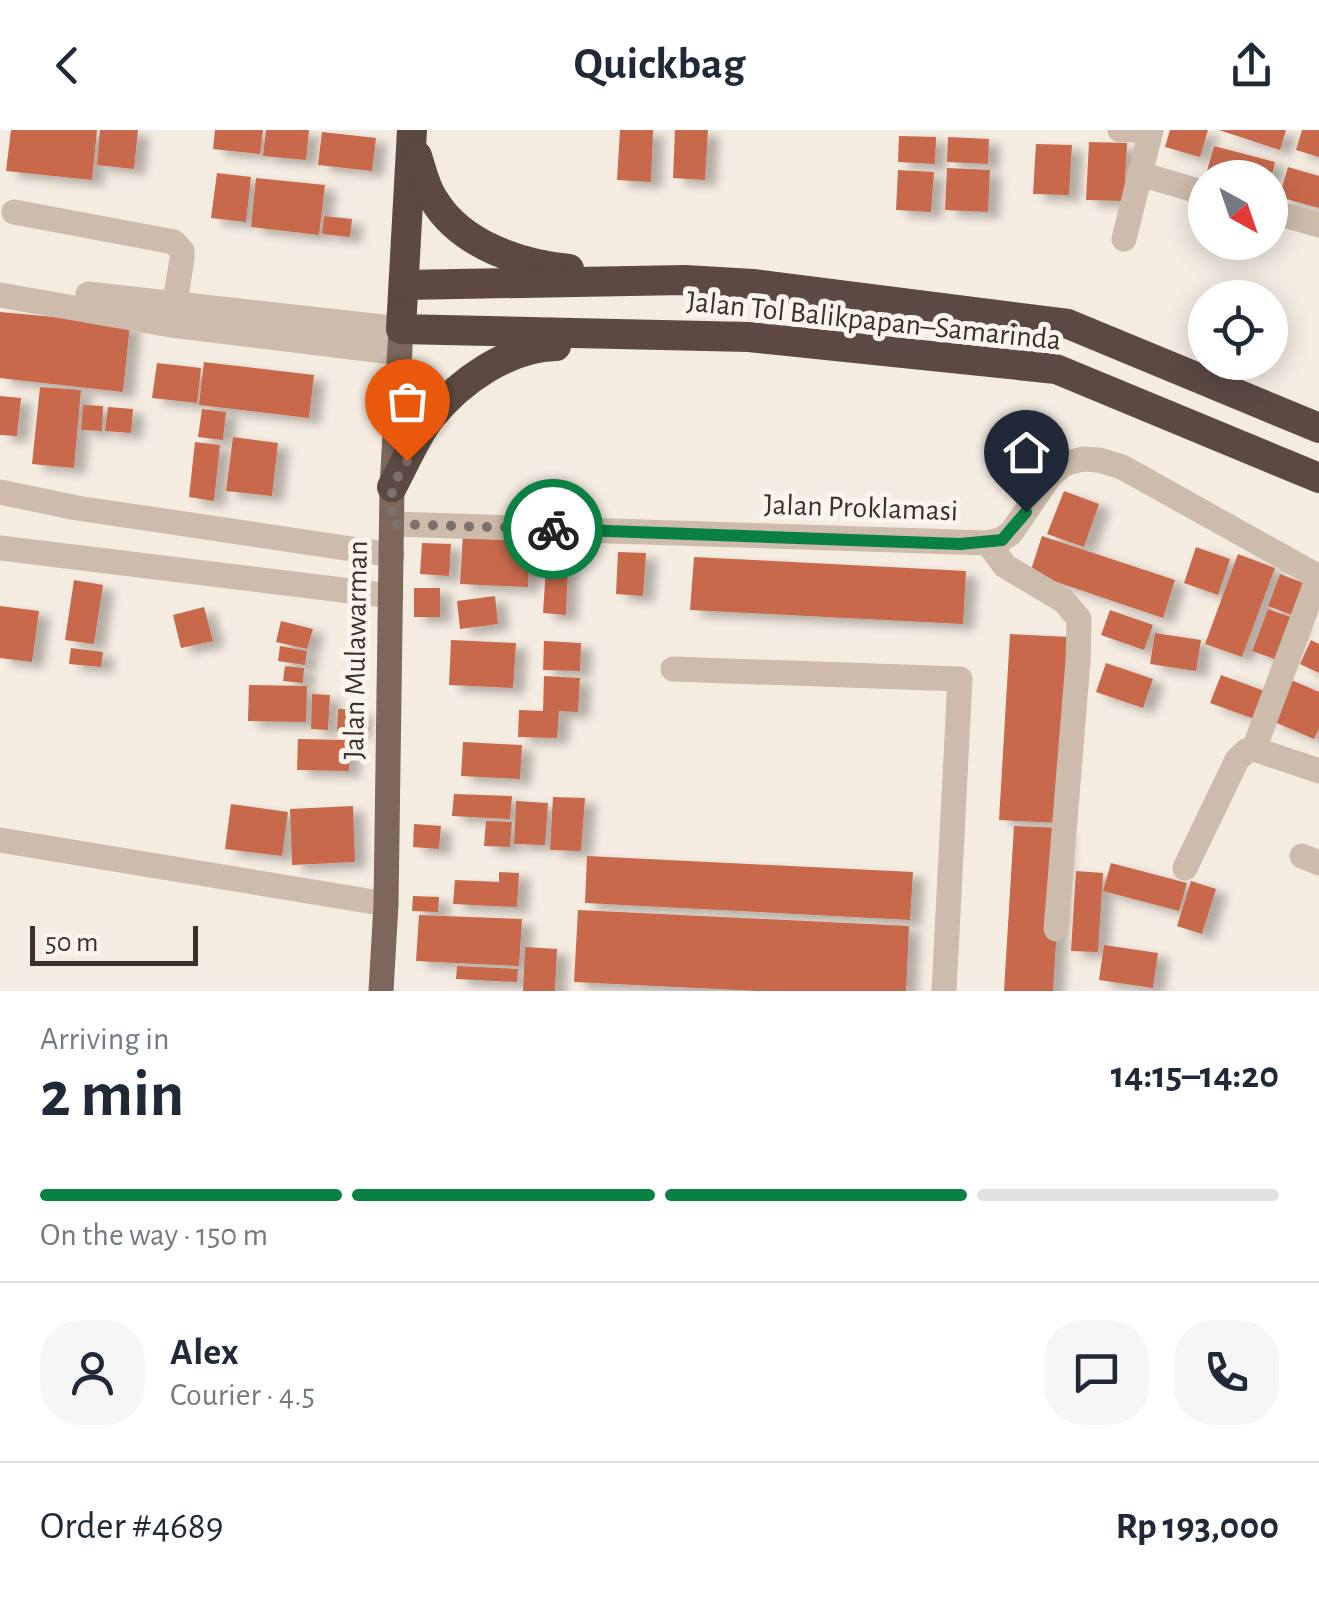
<!DOCTYPE html>
<html lang="en">
<head>
<meta charset="utf-8">
<style>
  :root { --surface:#fff; --page:#f6f6f7; --text:#1f2937; --muted:#747a83; --line:#e0e1e3; --accent:#0b8043 }
  body { margin:0; font-family:"Alegreya Sans",sans-serif; background:var(--page); color:var(--text); height:100vh; display:flex; flex-direction:column; font-size:38px; white-space:nowrap }
  * { box-sizing:border-box; margin:0 }
  p { font-size:32px; color:var(--muted) }
  .icon { flex:none; width:55px; height:55px; fill:none; stroke:currentColor; stroke-width:2; stroke-linecap:round; stroke-linejoin:round }
  .map { position:relative; height:861px; overflow:hidden }
  .drawer { display:flex; flex-direction:column; background:var(--surface); flex:1 }
  .drawer>* { flex:none }
  .needle { width:65px; rotate:140deg }
  .fabs { position:absolute; left:1188px; top:30px; display:grid; gap:20px }
  .fabs a { display:grid; place-items:center; width:100px; height:100px; border-radius:50%; background:var(--surface); box-shadow:0 5px 25px #0003; font-size:50px }
  .scale { position:absolute; left:30px; bottom:25px; width:168px; box-sizing:border-box; padding-left:10px; border:5px solid #3b302b; border-top:0; font-size:28px; line-height:35px; white-space:nowrap; color:#3b302b; -webkit-text-stroke:8px #fbf5ee; paint-order:stroke }
  .pin { position:absolute; display:grid; place-items:center; width:85px; height:85px; color:#fff; margin:-102px -42px; border-radius:50% 50% 50% 0; rotate:-45deg; box-shadow:0 0 10px #0007 }
  .pin .icon { rotate:45deg }
  .courier { position:absolute; display:grid; place-items:center; width:100px; height:100px; margin:-50px; border:8px solid #0b8043; border-radius:50%; background:#fff; color:#222; box-shadow:0 2px 12px #0007 }
  .head em { font-style:normal; font-weight:600 }
  .head div { display:flex; flex-direction:column-reverse }
  .head { display:flex; align-items:center; justify-content:space-between; height:170px; padding:0 40px }
  h1 { font-size:65px; font-weight:600; line-height:75px }
  .bar { display:grid; grid-template-columns:repeat(4,1fr); gap:15px 10px; align-content:center; height:120px; padding:0 40px }
  .bar i { height:12px; border-radius:8px; background:var(--line) }
  .bar .selected { background:var(--accent) }
  .bar p { grid-column:span 4 }
  .line { display:flex; align-items:center; gap:25px; padding:0 40px; border-top:2px solid var(--line) }
  .line div { flex:1 }
  .round { display:grid; place-items:center; flex:none; width:105px; height:105px; border-radius:40px; background:var(--page) }
  header { display:flex; justify-content:space-between; align-items:center; height:130px; padding:0 40px; background:var(--surface); font-size:45px; font-weight:600 }
  .map>svg:first-child { display:block }
</style>
</head>
<body>
<header><svg class="icon" aria-label="back" viewBox="0 0 24 24"><path d="M15 5l-7 7 7 7"/></svg>Quickbag<svg class="icon" aria-label="share" viewBox="0 0 24 24"><path d="M12 15V3M7 8l5-5 5 5M5 13v7h14v-7"/></svg></header>
<div class="map">
<svg width="1319" height="861" viewBox="0 0 1319 861">
  <defs>
    <filter id="shadow"><feDropShadow dx="11" dy="6" stdDeviation="5" flood-color="#0004"/></filter>
  </defs>
  <rect width="100%" height="100%" fill="#f4ebe1"/>
  <g fill="#c8694b" filter="url(#shadow)">
    <path d="M11 0H97L92 50 6 41Z"/>
    <path d="M100 0H138L134 39 97 35Z"/>
    <path d="M215 0H263L260 24 213 19Z"/>
    <path d="M266 0H309L306 30 263 26Z"/>
    <path d="M620 0H653L651 52 617 50Z"/>
    <path d="M675 0H708L705 50 673 48Z"/>
    <path d="M1170 0H1208L1200 27 1165 17Z"/>
    <path d="M1219 0H1286L1280 20Z"/>
    <path d="M1302 0H1319V27L1296 20Z"/>
    <path d="M322 2 376 8 372 41 318 35Z"/>
    <path d="M899 6 936 7 935 34 898 32Z"/>
    <path d="M948 7 989 9 988 34 947 32Z"/>
    <path d="M1089 12 1127 13 1124 71 1086 70Z"/>
    <path d="M1036 14 1072 15 1069 65 1033 64Z"/>
    <path d="M1214 16 1275 32 1271 48H1205Z"/>
    <path d="M1288 37 1319 46V78L1279 67Z"/>
    <path d="M947 38 990 40 988 82 945 80Z"/>
    <path d="M898 40 934 42 931 82 896 80Z"/>
    <path d="M217 43 251 47 246 92 211 88Z"/>
    <path d="M256 48 325 55 319 105 251 97Z"/>
    <path d="M324 86 352 89 350 107 322 104Z"/>
    <path d="M0 182 130 194 123 262 0 248Z"/>
    <path d="M204 232 314 245 309 288 199 275Z"/>
    <path d="M157 233 201 238 197 273 152 268Z"/>
    <path d="M40 257 81 260 74 338 32 334Z"/>
    <path d="M0 266 21 268 17 306 0 305Z"/>
    <path d="M83 275 103 276 102 301 81 300Z"/>
    <path d="M108 277 133 279 131 303 105 301Z"/>
    <path d="M202 279 226 282 223 310 198 307Z"/>
    <path d="M233 307 278 313 272 366 226 361Z"/>
    <path d="M195 312 220 315 214 371 189 367Z"/>
    <path d="M1064 361 1099 374 1084 417 1047 404Z"/>
    <path d="M463 403 530 406 528 457 460 454Z"/>
    <path d="M1042 406 1175 450 1163 488 1030 443Z"/>
    <path d="M422 413 451 414 449 446 420 444Z"/>
    <path d="M1196 417 1230 429 1218 465 1184 453Z"/>
    <path d="M618 422 646 423 643 466 616 464Z"/>
    <path d="M1238 424 1275 438 1242 527 1205 514Z"/>
    <path d="M694 427 966 441 963 494 690 480Z"/>
    <path d="M546 437 568 438 566 485 543 483Z"/>
    <path d="M1280 444 1309 455 1297 487 1268 476Z"/>
    <path d="M74 450 103 455 94 514 65 510Z"/>
    <rect x="414" y="458" width="26" height="29"/>
    <path d="M495 466 498 494 460 499 457 471Z"/>
    <path d="M0 476 39 481 32 532 0 528Z"/>
    <path d="M204 477 213 511 181 518 173 485Z"/>
    <path d="M1268 479 1299 490 1283 532 1252 521Z"/>
    <path d="M1110 480 1153 495 1144 520 1101 505Z"/>
    <path d="M281 491 313 499 307 519 276 512Z"/>
    <path d="M1155 503 1201 510 1196 541 1150 534Z"/>
    <path d="M1010 504 1069 507 1059 693 999 690Z"/>
    <path d="M451 510 516 513 513 558 449 555Z"/>
    <path d="M1311 510 1319 514V543L1300 534Z"/>
    <path d="M544 511 581 513 580 541 543 540Z"/>
    <path d="M280 516 307 521 305 535 278 531Z"/>
    <path d="M71 518 103 522 101 537 69 534Z"/>
    <path d="M1106 533 1153 549 1143 578 1096 562Z"/>
    <path d="M285 536 304 538 303 553 283 551Z"/>
    <path d="M1221 545 1270 563 1260 591 1210 573Z"/>
    <path d="M544 546 580 548 578 582 559 581 557 608 518 607 519 580 543 581Z"/>
    <path d="M1289 549 1319 562V598L1314 609 1270 590Z"/>
    <path d="M249 555 307 556 306 592 248 591Z"/>
    <path d="M312 564 330 565 328 600 311 599Z"/>
    <path d="M338 579 362 580 360 603 337 602Z"/>
    <path d="M298 609 350 610 349 641 297 640Z"/>
    <path d="M463 612 522 615 520 649 461 646Z"/>
    <path d="M454 664 512 666 510 689 452 686Z"/>
    <path d="M553 667 585 668 581 721 550 720Z"/>
    <path d="M516 671 548 673 545 715 514 714Z"/>
    <path d="M231 674 288 682 282 726 225 719Z"/>
    <path d="M353 676 355 732 292 735 290 679Z"/>
    <path d="M486 691 512 692 510 717 484 716Z"/>
    <path d="M414 694 441 696 439 719 413 717Z"/>
    <path d="M1014 696 1063 698 1053 861H1004Z"/>
    <path d="M587 726 913 742 910 790 585 773Z"/>
    <path d="M1111 733 1187 753 1179 781 1103 761Z"/>
    <path d="M1076 741 1103 743 1098 822 1071 821Z"/>
    <path d="M499 742 519 743 517 777 453 774 455 750 499 752Z"/>
    <path d="M1191 751 1216 759 1202 804 1177 796Z"/>
    <path d="M413 766 439 767 438 782 412 781Z"/>
    <path d="M578 780 909 796 906 861H759L574 852Z"/>
    <path d="M419 785 522 789 519 836 416 831Z"/>
    <path d="M1104 815 1158 823 1153 858 1099 850Z"/>
    <path d="M525 817 557 819 555 861H523Z"/>
    <path d="M457 836 518 839 517 852 456 849Z"/>
  </g>
  <g fill="none" stroke-linecap="round" stroke-linejoin="round">
    <g stroke="#cdbbac" stroke-width="25">
      <path d="M1120 0H1150"/>
      <path d="M1140 44 1205 63"/>
      <path d="M1270 81 1319 95"/>
      <path d="M14 82 174 112 182 121V129L172 190"/>
      <path d="M1124 109 1151 0"/>
      <path d="M88 164 401 199"/>
      <path d="M0 165 171 195 400 223"/>
      <path d="M0 362 77 378 392 425"/>
      <path d="M392 394 988 413 1002 409 1011 403 1050 346 1064 334 1083 329 1099 330 1122 337 1319 447"/>
      <path d="M988 413 1005 436 1064 471 1079 489 1078 531 1056 799"/>
      <path d="M0 418 391 466"/>
      <path d="M673 539 960 549 944 861"/>
      <path d="M1254 619 1318 447"/>
      <path d="M0 710 386 774"/>
      <path d="M1302 726 1319 733"/>
      <path d="M1185 738 1237 630 1246 621 1254 619 1319 641"/>
    </g>
    <path stroke="#7d675c" stroke-width="25" d="M381 861 386 774 392 357 401 199"/>
    <g stroke="#5c4a42" stroke-width="30">
      <path d="M412 0 401 199 749 207 1056 239 1319 348"/>
      <path d="M417 26C422 41 425 57 434 70 461 115 520 134 569 139"/>
      <path d="M404 155 685 150 753 154 1068 194 1319 298"/>
      <path d="M392 357C404 335 415 308 430 288 460 251 508 217 556 216"/>
    </g>
  </g>
  <g fill="none" stroke-linecap="round" stroke-linejoin="round">
    <path stroke="#7c716b" stroke-width="10" stroke-dasharray="0 18" d="M407 331 392 357V394L553 399"/>
    <path stroke="#0b8043" stroke-width="12" d="M553 399 960 414 1002 410 1026 382"/>
  </g>
  <g text-anchor="middle" stroke-width="10" stroke-linejoin="round" paint-order="stroke">
    <g font-size="30" fill="#3b302b" stroke="#fbf5ee">
      <text transform="translate(874 190) rotate(6)" y="10">Jalan Tol Balikpapan–Samarinda</text>
      <text transform="translate(861 377) rotate(2)" y="10">Jalan Proklamasi</text>
      <text transform="translate(355 520) rotate(-89)" y="10">Jalan Mulawarman</text>
    </g>
  </g>
</svg>
<div class="fabs">
<a><svg class="needle" viewBox="-14 -14 28 28"><path d="M0-13l5 13h-10z" fill="#e53935"/><path d="M0 13l5-13h-10z" fill="#747a83"/></svg></a>
<a><svg class="icon" aria-label="locate" viewBox="0 0 24 24"><circle cx="12" cy="12" r="6"/><path d="M12 2v4M12 18v4M2 12h4M18 12h4"/></svg></a>
</div>
<div class="scale">50 m</div>
<div class="pin" style="left:407px;top:331px;background:#ea580c"><svg class="icon" aria-label="bag" viewBox="0 0 24 24"><path d="M5 8h14l-1 12H6zM9 8a3 3 0 0 1 6 0"/></svg></div>
<div class="pin" style="left:1026px;top:382px;background:#1f2937"><svg class="icon" aria-label="home" viewBox="0 0 24 24"><path d="M3 11l9-7 9 7M6 9v11h12V9"/></svg></div>
<div class="courier" style="left:553px;top:399px"><svg class="icon" aria-label="bike" viewBox="0 0 24 24"><circle cx="6" cy="16" r="4"/><circle cx="18" cy="16" r="4"/><path d="M6 16l4-8h5l3 8M10 8l3 8H6M13 5h3"/></svg></div>
</div>
<section class="drawer">
<div class="head"><div><h1>2 min</h1><p>Arriving in</p></div><em>14:15–14:20</em></div>
<div class="bar"><i class="selected"></i><i class="selected"></i><i class="selected"></i><i></i><p>On the way · 150 m</p></div>
<div class="line" style="height:180px"><a class="round"><svg class="icon" aria-label="person" viewBox="0 0 24 24"><circle cx="12" cy="8" r="4"/><path d="M4 21q1-7 8-7t8 7"/></svg></a><div><b>Alex</b><p>Courier · 4.5</p></div><a class="round"><svg class="icon" aria-label="chat" viewBox="0 0 24 24"><path d="M4 5h16v11H9l-5 4z"/></svg></a><a class="round"><svg class="icon" aria-label="phone" viewBox="0 0 24 24"><path d="M5 4h4l2 5-3 2q2 4 5 5l2-3 5 2v4C11 20 4 13 5 4z"/></svg></a></div>
<div class="line" style="height:130px"><div>Order #4689</div><b>Rp 193,000</b></div>
</section>
</body>
</html>
